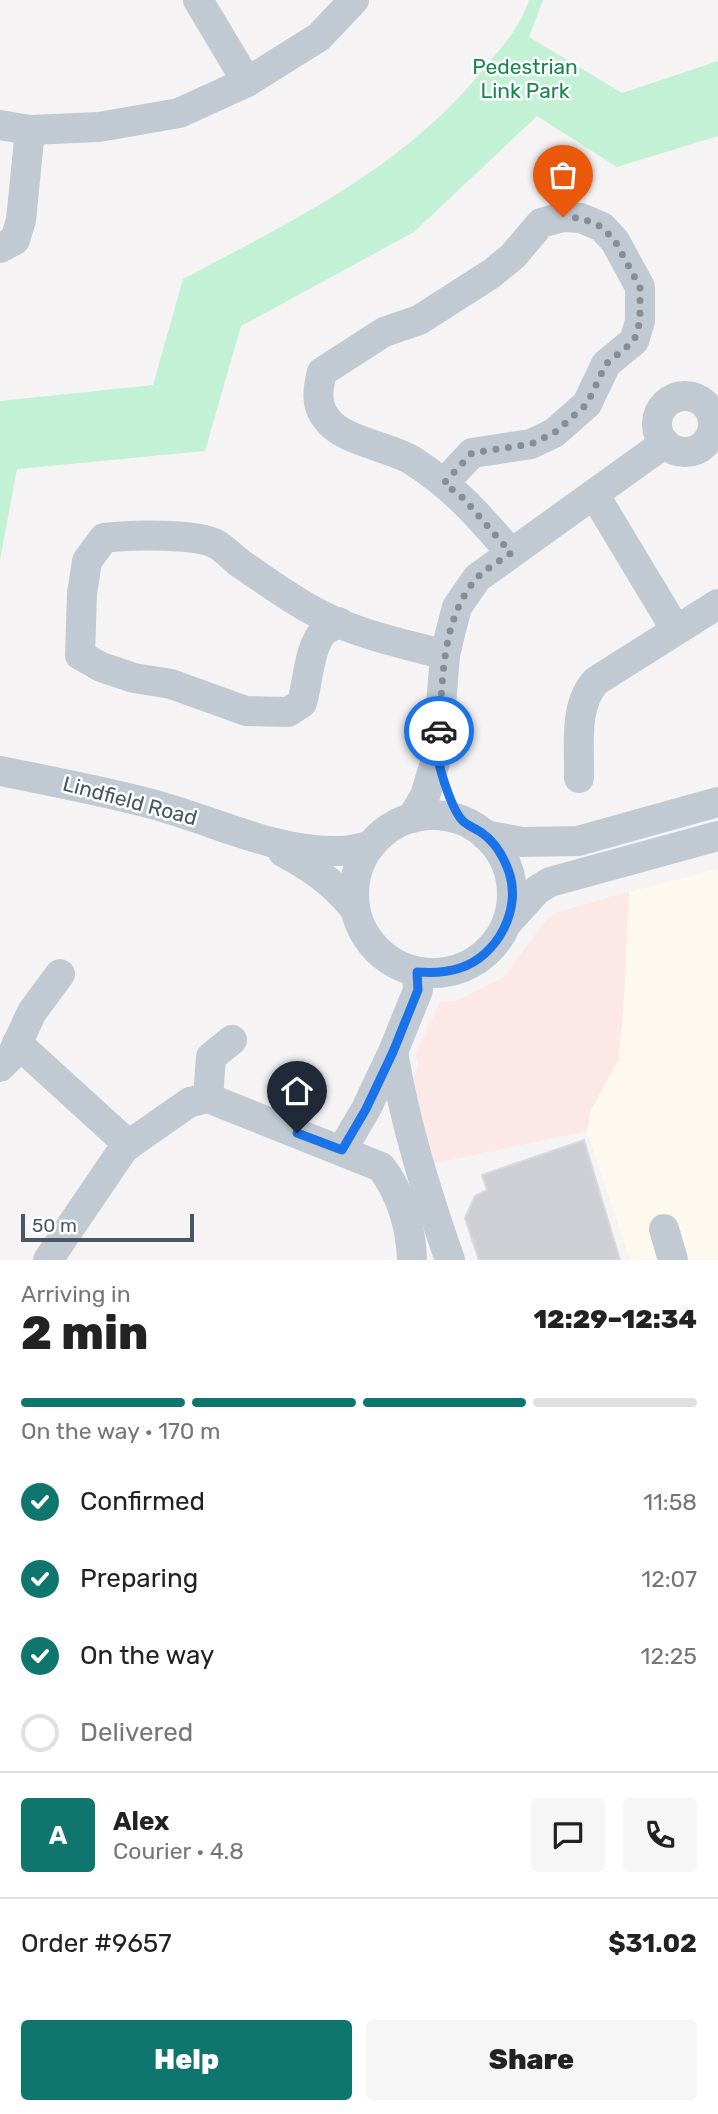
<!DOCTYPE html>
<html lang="en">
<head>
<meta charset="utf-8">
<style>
  :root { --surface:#fff; --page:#f6f6f6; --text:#222; --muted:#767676; --line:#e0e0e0; --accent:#0f766e }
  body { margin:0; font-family:Rubik,sans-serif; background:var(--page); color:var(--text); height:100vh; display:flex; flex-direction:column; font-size:26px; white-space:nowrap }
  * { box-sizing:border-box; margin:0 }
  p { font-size:23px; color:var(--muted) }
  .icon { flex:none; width:38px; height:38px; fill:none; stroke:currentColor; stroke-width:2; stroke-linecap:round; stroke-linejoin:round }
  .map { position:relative; height:1260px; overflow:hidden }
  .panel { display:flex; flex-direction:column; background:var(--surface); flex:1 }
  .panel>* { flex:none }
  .scale { position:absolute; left:21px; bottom:18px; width:173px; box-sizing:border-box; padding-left:7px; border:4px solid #4a5661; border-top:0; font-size:19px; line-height:24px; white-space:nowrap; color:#4a5661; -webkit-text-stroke:5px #fff; paint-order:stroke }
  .pin { position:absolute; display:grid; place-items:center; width:60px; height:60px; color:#fff; margin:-72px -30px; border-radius:50% 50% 50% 0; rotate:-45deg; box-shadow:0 0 7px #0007 }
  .pin .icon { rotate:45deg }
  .courier { position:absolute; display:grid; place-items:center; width:70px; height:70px; margin:-35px; border:5px solid #1a73e8; border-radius:50%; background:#fff; color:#222; box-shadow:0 2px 9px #0007 }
  .headline em { font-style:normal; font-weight:800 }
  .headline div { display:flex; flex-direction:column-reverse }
  .headline { display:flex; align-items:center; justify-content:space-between; height:119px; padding:0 21px }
  h1 { font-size:46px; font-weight:800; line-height:52px }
  .bar { display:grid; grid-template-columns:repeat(4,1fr); gap:10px 7px; align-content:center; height:84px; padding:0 21px }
  .bar i { height:9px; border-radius:5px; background:var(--line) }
  .bar .active { background:var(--accent) }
  .bar p { grid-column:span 4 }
  .line { display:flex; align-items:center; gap:18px; padding:0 21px; border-top:2px solid var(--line) }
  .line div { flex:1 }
  .round { display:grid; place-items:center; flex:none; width:74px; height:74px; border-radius:7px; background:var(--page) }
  ol { padding:0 21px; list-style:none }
  li { display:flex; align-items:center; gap:21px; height:77px }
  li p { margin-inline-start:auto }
  li .icon { padding:7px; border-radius:50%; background:var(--accent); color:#fff; stroke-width:4 }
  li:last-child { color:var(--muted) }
  li i { width:38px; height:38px; border:4px solid var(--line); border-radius:50% }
  .cta { display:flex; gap:14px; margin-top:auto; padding:14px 21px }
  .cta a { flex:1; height:80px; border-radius:7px; background:var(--accent); color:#fff; font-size:28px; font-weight:800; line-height:80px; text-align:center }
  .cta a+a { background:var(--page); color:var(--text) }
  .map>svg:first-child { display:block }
</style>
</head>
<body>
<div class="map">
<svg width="718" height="1260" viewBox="0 0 718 1260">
  <rect width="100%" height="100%" fill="#f5f3f3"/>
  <path fill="#fdf9ef" d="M718 869V1260H630L587 1131 591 1110 618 1060 623 1014 629 892Z"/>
  <path fill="#fce8e6" d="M629 892 623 1014 618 1060 591 1110 587 1131 426 1165 409 1089 419 1065 415 1054 441 1001H456L504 977 547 919 558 912Z"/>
  <path fill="#c3f1d5" d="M529 0H543L529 37 622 93 718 61V136L617 167 537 116 414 232 241 326 205 451 17 469 0 560V401L153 385 183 279C294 220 406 167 486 66 505 43 519 29 529 0Z"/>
  <path fill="#cdcfd5" stroke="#d7d9de" stroke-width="2" d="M584 1140 620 1260H479L465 1218 475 1196 487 1190 482 1175Z"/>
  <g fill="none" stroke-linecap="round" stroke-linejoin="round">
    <g stroke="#c1cad2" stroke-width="30">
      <path d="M198 0 247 82"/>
      <path d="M0 125 30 130 99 127 179 113 247 82 319 37 354 0"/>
      <path d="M0 248 15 240 21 220 30 130"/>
      <circle cx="685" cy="424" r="28"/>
      <path d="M444 483 472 453 531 444 554 433 587 404 606 364 634 341 640 321V287L615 241 602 227 581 218 563 217 541 223 513 256 491 274 419 320 384 332 322 372C318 388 315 404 326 418 342 442 390 446 413 461 455 488 479 516 511 553"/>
      <path d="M594 494 676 630"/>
      <path d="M339 622C335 625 328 628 324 631 309 646 308 682 302 703L288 712 246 711 171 684 134 678 101 667 80 655 82 594 87 561 104 538C129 535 195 533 216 544 225 549 233 558 241 564 268 582 294 602 323 616 360 635 405 644 445 655"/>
      <path d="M0 771C51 781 102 791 152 804 213 820 275 853 339 851 350 851 361 848 371 845"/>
      <path d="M579 778C580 746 573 706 596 681L718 604"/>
      <circle cx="433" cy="894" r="79"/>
      <path d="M412 818 425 796 437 756 445 655 450 634 457 607 477 578 665 443"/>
      <path d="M485 835 522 842 578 841 718 802"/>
      <path d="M283 852C314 869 333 882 355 909"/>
      <path d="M508 922 537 890 550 882 718 836"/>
      <path d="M17 1043 129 1145"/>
      <path d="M393 1052C405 1124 426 1191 450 1260"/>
      <path d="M0 1067 12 1055 32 1012 60 974"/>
      <path d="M208 1098 211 1057 232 1040"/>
      <path d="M342 1150 366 1109 393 1052 418 990 417 972"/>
      <path d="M664 1229 673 1260"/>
      <path d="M48 1260 124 1148 190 1102 208 1098 381 1167C401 1193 411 1227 412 1260"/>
    </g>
  </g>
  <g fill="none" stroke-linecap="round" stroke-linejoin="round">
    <path stroke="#868d94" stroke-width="7" stroke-dasharray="0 12.6" d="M439 731C443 680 441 620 476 579 485 569 500 561 511 553L463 498 444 483 472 453 531 444 554 433 587 404 606 364 634 341 640 321V287L615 241 602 227 581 218 563 217"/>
    <path stroke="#1a73e8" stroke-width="9" d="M297 1133 342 1150 366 1109 393 1052 418 990 417 972C432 973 446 973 460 968 497 956 522 910 509 872 504 858 495 842 482 833 476 829 469 826 464 822 453 813 440 772 438 757 436 749 438 739 439 731"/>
  </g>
  <g text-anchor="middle" stroke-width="5" stroke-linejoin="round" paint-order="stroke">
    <g font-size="21" fill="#17864f" stroke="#fff">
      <text x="525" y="74">Pedestrian<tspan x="525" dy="24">Link Park</tspan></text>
    </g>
    <g font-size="21" fill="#4a5661" stroke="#fff">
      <text transform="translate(130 801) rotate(15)" y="7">Lindfield Road</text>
    </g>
  </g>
</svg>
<div class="scale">50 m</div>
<div class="pin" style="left:563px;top:217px;background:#ea580c"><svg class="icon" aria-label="bag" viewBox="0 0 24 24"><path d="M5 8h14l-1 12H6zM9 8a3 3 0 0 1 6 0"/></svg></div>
<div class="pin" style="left:297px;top:1133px;background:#1f2937"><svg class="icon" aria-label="home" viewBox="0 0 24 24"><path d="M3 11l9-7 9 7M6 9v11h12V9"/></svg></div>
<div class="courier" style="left:439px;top:731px"><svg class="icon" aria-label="car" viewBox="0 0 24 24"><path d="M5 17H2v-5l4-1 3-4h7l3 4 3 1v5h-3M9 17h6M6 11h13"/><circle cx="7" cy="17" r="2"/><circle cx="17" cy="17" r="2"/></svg></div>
</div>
<section class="panel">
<div class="headline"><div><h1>2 min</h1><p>Arriving in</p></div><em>12:29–12:34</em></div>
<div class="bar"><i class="active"></i><i class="active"></i><i class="active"></i><i></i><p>On the way · 170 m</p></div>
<ol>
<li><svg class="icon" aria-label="check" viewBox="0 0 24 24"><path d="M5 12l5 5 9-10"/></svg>Confirmed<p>11:58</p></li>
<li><svg class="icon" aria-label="check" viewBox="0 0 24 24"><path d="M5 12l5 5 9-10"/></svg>Preparing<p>12:07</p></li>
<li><svg class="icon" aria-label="check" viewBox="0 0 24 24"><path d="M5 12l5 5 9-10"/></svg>On the way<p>12:25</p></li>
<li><i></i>Delivered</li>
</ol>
<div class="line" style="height:126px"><b class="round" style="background:var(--accent);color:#fff">A</b><div><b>Alex</b><p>Courier · 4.8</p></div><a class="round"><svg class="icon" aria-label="chat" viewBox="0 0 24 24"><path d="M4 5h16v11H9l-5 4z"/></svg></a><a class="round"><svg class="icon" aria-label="phone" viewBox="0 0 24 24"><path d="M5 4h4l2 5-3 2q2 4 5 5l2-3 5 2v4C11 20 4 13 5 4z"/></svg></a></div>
<div class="line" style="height:91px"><div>Order #9657</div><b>$31.02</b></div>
<div class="cta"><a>Help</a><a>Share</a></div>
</section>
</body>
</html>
